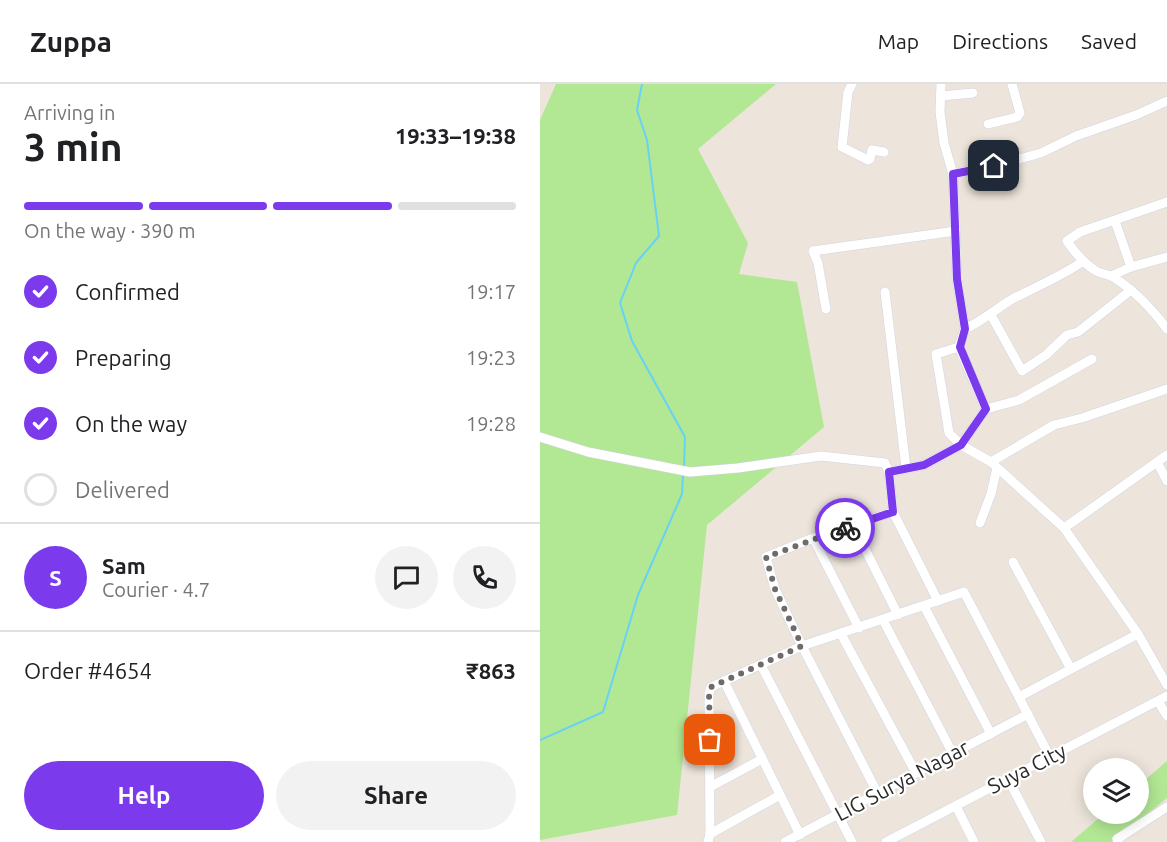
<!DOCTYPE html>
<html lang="en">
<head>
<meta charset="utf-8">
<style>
  :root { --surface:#fff; --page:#f2f2f2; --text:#202124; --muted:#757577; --line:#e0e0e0; --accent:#7c3aed }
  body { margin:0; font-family:Ubuntu,sans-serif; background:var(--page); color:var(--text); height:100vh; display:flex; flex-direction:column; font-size:22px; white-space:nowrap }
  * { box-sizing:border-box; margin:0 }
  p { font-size:20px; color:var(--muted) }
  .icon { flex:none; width:33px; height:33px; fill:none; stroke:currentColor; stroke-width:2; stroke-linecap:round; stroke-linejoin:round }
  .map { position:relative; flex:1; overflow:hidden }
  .side { display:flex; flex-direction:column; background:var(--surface); width:540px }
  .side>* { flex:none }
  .tools { position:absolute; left:543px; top:674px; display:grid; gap:12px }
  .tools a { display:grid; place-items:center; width:66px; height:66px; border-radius:50%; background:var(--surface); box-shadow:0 3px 15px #0003; font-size:30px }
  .pin { position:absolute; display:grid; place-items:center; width:51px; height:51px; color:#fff; margin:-26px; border-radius:12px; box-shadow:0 3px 9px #0006 }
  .courier { position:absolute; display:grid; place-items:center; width:60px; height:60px; margin:-30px; border:4px solid #7c3aed; border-radius:50%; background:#fff; color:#222; box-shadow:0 2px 8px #0007 }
  .overview em { font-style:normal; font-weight:700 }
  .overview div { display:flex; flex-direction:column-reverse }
  .overview { display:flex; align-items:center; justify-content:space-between; height:102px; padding:0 24px }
  h1 { font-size:39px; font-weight:700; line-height:45px }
  .bar { display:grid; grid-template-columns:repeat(4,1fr); gap:9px 6px; align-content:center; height:72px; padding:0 24px }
  .bar i { height:8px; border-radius:4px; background:var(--line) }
  .bar .active { background:var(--accent) }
  .bar p { grid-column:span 4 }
  .line { display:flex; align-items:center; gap:15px; padding:0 24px; border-top:2px solid var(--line) }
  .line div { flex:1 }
  .round { display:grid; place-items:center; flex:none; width:63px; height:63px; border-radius:32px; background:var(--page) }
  ol { padding:0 24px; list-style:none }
  li { display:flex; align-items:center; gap:18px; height:66px }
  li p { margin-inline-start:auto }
  li .icon { padding:6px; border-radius:50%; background:var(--accent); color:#fff; stroke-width:4 }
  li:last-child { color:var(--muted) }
  li i { width:33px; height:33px; border:3px solid var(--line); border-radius:50% }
  .action { display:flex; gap:12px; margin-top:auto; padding:12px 24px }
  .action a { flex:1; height:69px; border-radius:36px; background:var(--accent); color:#fff; font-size:24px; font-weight:700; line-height:69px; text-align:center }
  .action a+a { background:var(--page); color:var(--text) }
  header { display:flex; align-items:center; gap:36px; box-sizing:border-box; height:84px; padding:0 30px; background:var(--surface); border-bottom:2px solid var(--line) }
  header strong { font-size:28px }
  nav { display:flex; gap:33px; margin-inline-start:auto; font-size:21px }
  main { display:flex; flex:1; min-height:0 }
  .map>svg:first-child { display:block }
</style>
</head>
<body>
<header>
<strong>Zuppa</strong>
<nav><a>Map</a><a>Directions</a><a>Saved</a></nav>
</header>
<main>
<section class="side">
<div class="overview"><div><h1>3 min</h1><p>Arriving in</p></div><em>19:33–19:38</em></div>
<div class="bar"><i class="active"></i><i class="active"></i><i class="active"></i><i></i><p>On the way · 390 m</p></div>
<ol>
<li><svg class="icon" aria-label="check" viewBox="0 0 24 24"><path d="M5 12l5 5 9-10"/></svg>Confirmed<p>19:17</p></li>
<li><svg class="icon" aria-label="check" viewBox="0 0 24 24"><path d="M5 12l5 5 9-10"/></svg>Preparing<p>19:23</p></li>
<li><svg class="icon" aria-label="check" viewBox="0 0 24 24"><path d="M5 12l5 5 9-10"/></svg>On the way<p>19:28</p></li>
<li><i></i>Delivered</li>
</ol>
<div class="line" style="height:108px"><b class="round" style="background:var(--accent);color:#fff">S</b><div><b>Sam</b><p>Courier · 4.7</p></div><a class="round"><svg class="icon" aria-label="chat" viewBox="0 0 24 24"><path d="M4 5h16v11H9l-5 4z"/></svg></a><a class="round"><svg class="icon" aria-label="phone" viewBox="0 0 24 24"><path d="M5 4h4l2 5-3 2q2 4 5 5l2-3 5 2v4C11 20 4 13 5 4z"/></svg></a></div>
<div class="line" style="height:78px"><div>Order #4654</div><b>₹863</b></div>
<div class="action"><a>Help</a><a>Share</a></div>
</section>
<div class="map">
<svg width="627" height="758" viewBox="0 0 627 758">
  <rect width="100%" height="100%" fill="#ede5db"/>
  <g fill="#b2e794">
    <path d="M16 0H236L158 65 208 159 199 190 257 198 284 343 167 441 137 731 0 756V36Z"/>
    <path d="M627 677V714L573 758H531L565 729H598L599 701Z"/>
  </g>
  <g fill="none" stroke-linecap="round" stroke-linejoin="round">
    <g stroke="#68d2f5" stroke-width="2">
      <path d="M102 0 97 26 107 56 119 152 96 179 80 219 92 257 145 353 144 384"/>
      <path d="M0 656 63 628 98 511 142 410 143 390"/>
    </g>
    <g stroke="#d0d4e4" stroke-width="10">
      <g id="minor">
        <path d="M312 0 308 8 302 63 328 76 330 75 332 66 344 68"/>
        <path d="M401 12 433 9"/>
        <path d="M448 40 477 33 480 29 472 0"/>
        <path d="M413 90 454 82 501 69 536 52 596 31 627 17"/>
        <path d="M627 118 540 148 527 157C535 169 543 179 556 187 561 190 568 190 573 193 594 206 612 225 627 245"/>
        <path d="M575 137 591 183"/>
        <path d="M571 192 591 183 627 173"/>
        <path d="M345 208 366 384"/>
        <path d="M286 225 278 179 273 167 416 147"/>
        <path d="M451 231 482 287 506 271 527 251 538 248 591 206"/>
        <path d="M425 245C444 236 458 223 476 213 499 202 521 192 542 178"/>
        <path d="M419 263 396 270 409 349 421 361 451 378 524 444 598 550 627 601"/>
        <path d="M446 325 479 316 552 275"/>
        <path d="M0 353 48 368 150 388 198 384 281 372 345 379 349 388"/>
        <path d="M451 378 514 341 542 334 627 305"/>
        <path d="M617 378 627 397"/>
        <path d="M440 439 451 410 457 384"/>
        <path d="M313 441 358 531"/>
        <path d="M524 444 627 371"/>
        <path d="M273 454 319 544"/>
        <path d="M473 478 531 585 598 550"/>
        <path d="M398 517 353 428 349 388 384 381 421 361 446 325 419 263 425 245 417 195 413 90 404 59 400 28 401 0"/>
        <path d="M384 522 451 650"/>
        <path d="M343 536 413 670"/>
        <path d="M301 550 376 689"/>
        <path d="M221 581 312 758"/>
        <path d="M184 597 260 751"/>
        <path d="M479 613 531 585"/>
        <path d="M618 617 627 632"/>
        <path d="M468 695 501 758"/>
        <path d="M170 703 222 675"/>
        <path d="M338 710 262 562 235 505 226 473 273 454 353 428"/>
        <path d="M416 722 434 758"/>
        <path d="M170 750 240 711"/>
        <path d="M168 758 170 750 169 609 171 603 262 562 424 508 510 673"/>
        <path d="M245 758 488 630"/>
        <path d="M346 758 627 612"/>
        <path d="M578 758 577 755 627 723"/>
      </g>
    </g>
    <use href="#minor" stroke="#fff" stroke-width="9"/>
  </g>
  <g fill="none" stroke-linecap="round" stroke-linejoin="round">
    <path stroke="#6e6b68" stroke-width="6" stroke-dasharray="0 10.8" d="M170 656 169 609 171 603 262 562 235 505 226 473 305 444"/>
    <path stroke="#7c3aed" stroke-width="8" d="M305 444 353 428 349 388 384 381 421 361 446 325 420 263 425 245 417 195 413 90 454 82"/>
  </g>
  <g text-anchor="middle" stroke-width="4.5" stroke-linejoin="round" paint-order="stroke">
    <g font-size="21" fill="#2a2a2a" stroke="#fff">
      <text transform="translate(487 685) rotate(-27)" y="7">Suya City</text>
      <text transform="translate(362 697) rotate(-28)" y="7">LIG Surya Nagar</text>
    </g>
  </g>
</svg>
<div class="tools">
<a><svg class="icon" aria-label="layers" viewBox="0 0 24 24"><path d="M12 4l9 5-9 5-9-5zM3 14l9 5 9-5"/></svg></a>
</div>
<div class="pin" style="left:170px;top:656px;background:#ea580c"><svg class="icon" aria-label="bag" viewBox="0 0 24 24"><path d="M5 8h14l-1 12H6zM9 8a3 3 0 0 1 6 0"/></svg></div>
<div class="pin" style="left:454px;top:82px;background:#1f2937"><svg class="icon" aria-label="home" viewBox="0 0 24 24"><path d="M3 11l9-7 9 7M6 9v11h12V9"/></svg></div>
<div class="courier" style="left:305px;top:444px"><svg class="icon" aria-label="bike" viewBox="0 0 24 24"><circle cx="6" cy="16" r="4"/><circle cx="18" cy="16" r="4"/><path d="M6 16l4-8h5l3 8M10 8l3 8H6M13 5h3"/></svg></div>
</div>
</main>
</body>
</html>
